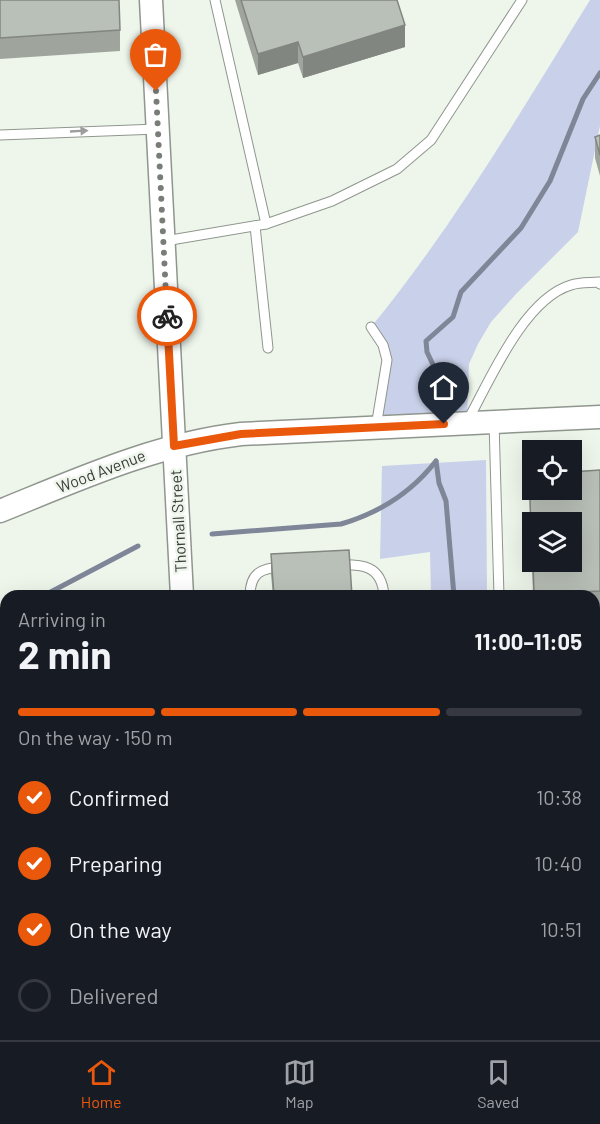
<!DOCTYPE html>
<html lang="en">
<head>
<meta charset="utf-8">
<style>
  :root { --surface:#171b24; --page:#20242c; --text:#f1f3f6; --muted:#9ea1a6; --line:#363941; --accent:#ea580c }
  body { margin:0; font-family:Barlow,sans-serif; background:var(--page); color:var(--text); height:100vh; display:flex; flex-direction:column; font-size:22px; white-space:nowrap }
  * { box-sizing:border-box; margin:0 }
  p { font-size:20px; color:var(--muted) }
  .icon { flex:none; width:33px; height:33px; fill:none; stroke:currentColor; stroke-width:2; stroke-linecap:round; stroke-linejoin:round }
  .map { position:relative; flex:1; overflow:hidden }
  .drawer { position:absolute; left:0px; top:590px; width:600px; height:452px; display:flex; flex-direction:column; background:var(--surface); border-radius:18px 18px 0 0; box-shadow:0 6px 24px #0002 }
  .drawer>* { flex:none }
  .fabs { position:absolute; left:522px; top:440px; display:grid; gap:12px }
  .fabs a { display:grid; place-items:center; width:60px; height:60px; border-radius:0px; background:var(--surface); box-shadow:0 6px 24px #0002; font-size:30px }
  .pin { position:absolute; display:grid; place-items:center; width:51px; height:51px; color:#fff; margin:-62px -26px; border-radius:50% 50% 50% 0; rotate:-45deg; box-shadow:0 0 6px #0007 }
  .pin .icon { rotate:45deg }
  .courier { position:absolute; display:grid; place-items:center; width:60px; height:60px; margin:-30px; border:4px solid #ea580c; border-radius:50%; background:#fff; color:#222; box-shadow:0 2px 8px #0007 }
  .overview em { font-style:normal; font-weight:700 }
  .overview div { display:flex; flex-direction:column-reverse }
  .overview { display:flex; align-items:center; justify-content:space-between; height:102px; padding:0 18px }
  h1 { font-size:39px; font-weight:700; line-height:45px }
  .bar { display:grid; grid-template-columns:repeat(4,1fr); gap:9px 6px; align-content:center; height:72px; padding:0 18px }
  .bar i { height:8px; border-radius:4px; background:var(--line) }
  .bar .current { background:var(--accent) }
  .bar p { grid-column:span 4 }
  ol { padding:0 18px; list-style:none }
  li { display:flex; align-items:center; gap:18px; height:66px }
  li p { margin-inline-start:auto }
  li .icon { padding:6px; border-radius:50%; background:var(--accent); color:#fff; stroke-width:4 }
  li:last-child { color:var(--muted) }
  li i { width:33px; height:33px; border:3px solid var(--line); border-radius:50% }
  .dock { display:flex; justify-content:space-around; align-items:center; height:84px; border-top:2px solid var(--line); background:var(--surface); font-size:16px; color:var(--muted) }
  .dock a { display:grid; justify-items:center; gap:3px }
  .dock .current { color:var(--accent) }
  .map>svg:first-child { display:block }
</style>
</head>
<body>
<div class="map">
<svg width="600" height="1040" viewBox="0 0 600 1040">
  <rect width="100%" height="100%" fill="#eef6ec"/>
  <g fill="#c9d0e9">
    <path d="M590 0H600V126L578 232 516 294 491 322 478 344 469 364 467 423 376 427 387 360 371 327C454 226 521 111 590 0Z"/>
    <path d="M486 460 487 595H431L430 552 380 559 382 466Z"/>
    <path d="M594 811 600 814V929L594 926Z"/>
  </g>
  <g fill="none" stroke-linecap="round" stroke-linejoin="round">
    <g stroke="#7f8698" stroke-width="5">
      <path d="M436 389V371L427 352 426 341 453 317 461 292 521 228 550 181 583 99 600 73"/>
      <path d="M436 461 439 483 446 501 454 596"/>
      <path d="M212 534 341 524C379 513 411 493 436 461"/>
      <path d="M43 596 138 546"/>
      <path d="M0 618 6 615"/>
      <path d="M594 850 600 852"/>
    </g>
    <g stroke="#8f968e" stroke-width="11">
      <g id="service">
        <path d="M215 0 266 224"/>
        <path d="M0 135 158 129"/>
        <path d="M255 226 268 348"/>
        <path d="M165 241 266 224 332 201 397 169 431 140 522 0"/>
        <path d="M371 327 383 345 387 360 376 427"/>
        <path d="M468 420C490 380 524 299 571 285 580 282 591 283 599 282L600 284"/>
        <path d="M494 422 499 596"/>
        <path d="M337 565C362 564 382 565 384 596"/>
        <path d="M250 596C250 573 261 568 282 567"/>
        <path d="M594 641H600"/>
        <path d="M0 666 6 662"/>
        <path d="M0 696 6 761"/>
        <path d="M594 789 600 792"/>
        <path d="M594 930 600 932"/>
        <path d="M594 969 600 970"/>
        <path d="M327 1035 328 1040"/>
        <path d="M376 1035V1040"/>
        <path d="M432 1035V1040"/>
        <path d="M483 1035V1040"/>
        <path d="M536 1035 537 1040"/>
        <path d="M580 1035V1040"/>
      </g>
    </g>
    <g stroke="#8f968e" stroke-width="25">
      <g id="tertiary">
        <path d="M151 0 182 596"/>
        <path d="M0 511C79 479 156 444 241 434L600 417"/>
        <path d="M206 1035V1040"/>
      </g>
    </g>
    <use href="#service" stroke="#fff" stroke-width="9"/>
    <use href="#tertiary" stroke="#fff" stroke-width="22"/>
    <path stroke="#7b7f7a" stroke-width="4.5" stroke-dasharray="12 6" stroke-linecap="butt" d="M0 1017 7 1040"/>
  </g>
  <g fill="#9fa59d">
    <path d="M0 0 120 30V51L0 59Z"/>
    <path d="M235 0H397L405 47 303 78 298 63 258 75Z"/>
    <path d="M600 135V176L595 158V137Z"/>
    <path d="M600 470V612H594V596H533L529 473Z"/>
    <path d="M271 554 352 596H273L271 575Z"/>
  </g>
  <g fill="#828680">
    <path d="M405 25V47L303 78V57Z"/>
    <path d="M298 42V63L258 75V54Z"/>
  </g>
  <g fill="#b9c0b7" stroke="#828680" stroke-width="1.5">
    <path d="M0 0H119L120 30 0 38Z"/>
    <path d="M241 0H397L405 25 303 57 298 42 258 54Z"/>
    <path d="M600 135V155L595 137Z"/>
    <path d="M600 470V591L534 594 533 561H572V522H532V556L529 473H532V489H572V472Z"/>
    <path d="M349 550 352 596H274L271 554Z"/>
  </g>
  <defs><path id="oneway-solid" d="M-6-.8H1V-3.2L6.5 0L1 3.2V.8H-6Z" transform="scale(1.5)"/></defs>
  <use fill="#9c9e9c" href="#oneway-solid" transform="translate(79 131) rotate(-3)"/>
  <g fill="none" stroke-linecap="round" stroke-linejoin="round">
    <path stroke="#797d78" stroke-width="6" stroke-dasharray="0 10.8" d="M156 91 167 316"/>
    <path stroke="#ea580c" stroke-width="8" d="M167 316 174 446 241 434 444 424"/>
  </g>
  <g text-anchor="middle" stroke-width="5" stroke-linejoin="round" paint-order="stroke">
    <g font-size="16" fill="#3a3c39" stroke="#eef6ec">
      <text transform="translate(101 471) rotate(-21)" y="6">Wood Avenue</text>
      <text transform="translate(178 521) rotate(-93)" y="6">Thornall Street</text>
    </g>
  </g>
</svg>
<div class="fabs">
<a><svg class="icon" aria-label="locate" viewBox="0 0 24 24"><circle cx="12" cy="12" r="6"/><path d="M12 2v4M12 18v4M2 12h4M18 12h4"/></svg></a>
<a><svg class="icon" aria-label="layers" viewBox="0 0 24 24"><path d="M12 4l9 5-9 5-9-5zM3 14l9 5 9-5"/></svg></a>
</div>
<div class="pin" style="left:156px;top:91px;background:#ea580c"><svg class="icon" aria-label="bag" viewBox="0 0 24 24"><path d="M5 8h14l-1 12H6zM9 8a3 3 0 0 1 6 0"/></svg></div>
<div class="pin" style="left:444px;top:424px;background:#1f2937"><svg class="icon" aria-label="home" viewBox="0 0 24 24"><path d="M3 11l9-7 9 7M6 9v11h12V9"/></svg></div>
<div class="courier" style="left:167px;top:316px"><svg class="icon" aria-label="bike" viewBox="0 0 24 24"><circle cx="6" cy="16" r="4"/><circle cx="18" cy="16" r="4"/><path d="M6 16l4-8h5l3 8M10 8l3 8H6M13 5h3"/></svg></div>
<section class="drawer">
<div class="overview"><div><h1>2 min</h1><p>Arriving in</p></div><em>11:00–11:05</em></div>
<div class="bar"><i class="current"></i><i class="current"></i><i class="current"></i><i></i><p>On the way · 150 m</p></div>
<ol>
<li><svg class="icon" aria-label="check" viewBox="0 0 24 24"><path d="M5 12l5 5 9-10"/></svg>Confirmed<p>10:38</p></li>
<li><svg class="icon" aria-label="check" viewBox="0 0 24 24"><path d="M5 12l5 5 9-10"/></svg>Preparing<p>10:40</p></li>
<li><svg class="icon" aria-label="check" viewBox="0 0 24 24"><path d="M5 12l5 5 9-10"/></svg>On the way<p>10:51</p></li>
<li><i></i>Delivered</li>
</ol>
</section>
</div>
<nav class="dock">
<a class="current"><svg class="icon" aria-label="home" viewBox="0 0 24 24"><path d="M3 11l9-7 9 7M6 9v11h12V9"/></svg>Home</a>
<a><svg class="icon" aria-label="map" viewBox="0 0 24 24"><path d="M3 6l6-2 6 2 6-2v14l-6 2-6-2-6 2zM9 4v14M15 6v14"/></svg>Map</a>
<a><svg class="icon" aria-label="saved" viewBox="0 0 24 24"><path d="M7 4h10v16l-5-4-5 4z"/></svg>Saved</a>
</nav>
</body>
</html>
